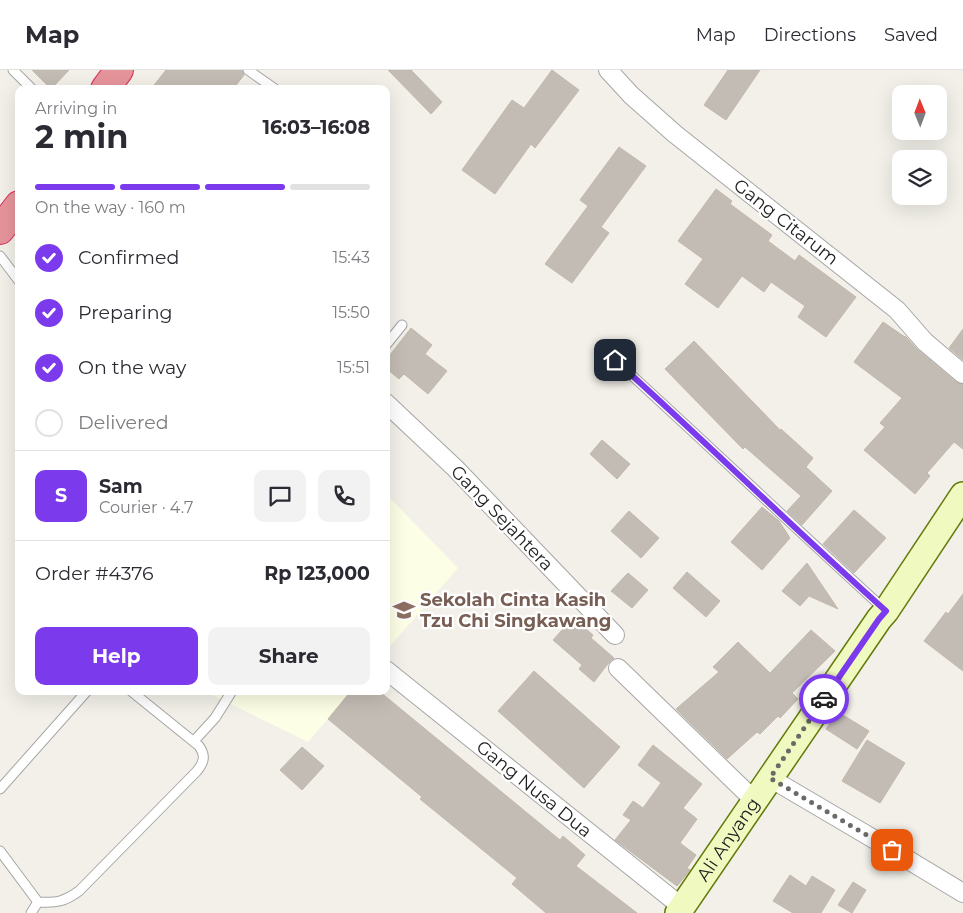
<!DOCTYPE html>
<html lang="en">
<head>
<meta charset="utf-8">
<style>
  :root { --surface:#fff; --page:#f2f2f3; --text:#2b2b33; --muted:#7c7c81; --line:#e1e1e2; --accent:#7c3aed }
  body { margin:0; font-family:Montserrat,sans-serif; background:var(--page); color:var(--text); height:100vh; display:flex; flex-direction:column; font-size:19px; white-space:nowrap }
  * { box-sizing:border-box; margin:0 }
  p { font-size:16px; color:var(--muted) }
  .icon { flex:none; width:28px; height:28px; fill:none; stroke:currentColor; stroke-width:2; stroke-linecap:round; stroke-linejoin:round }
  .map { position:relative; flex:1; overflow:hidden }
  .sheet { position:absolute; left:15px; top:15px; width:375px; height:610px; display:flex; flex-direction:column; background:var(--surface); border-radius:10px; box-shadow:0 5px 20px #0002 }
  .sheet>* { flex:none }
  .needle { width:32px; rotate:359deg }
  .fabs { position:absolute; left:892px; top:15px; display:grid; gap:10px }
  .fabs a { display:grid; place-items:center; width:55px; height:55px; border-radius:10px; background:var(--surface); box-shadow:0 5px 20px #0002; font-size:25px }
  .pin { position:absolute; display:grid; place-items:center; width:42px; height:42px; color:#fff; margin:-21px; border-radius:10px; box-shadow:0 2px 8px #0006 }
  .courier { position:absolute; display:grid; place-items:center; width:50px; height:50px; margin:-25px; border:4px solid #7c3aed; border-radius:50%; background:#fff; color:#222; box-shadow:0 1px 6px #0007 }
  .overview em { font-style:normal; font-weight:700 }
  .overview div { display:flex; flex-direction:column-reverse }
  .overview { display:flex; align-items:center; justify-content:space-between; height:85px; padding:0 20px }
  h1 { font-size:32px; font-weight:700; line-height:38px }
  .bar { display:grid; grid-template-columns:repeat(4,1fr); gap:8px 5px; align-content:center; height:60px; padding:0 20px }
  .bar i { height:6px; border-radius:4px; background:var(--line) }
  .bar .active { background:var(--accent) }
  .bar p { grid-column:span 4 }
  .line { display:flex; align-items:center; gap:12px; padding:0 20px; border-top:1px solid var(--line) }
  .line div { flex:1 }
  .round { display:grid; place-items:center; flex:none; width:52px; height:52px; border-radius:10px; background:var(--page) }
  ol { padding:0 20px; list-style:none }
  li { display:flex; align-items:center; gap:15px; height:55px }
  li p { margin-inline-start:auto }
  li .icon { padding:5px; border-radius:50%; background:var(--accent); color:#fff; stroke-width:4 }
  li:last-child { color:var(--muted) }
  li i { width:28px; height:28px; border:2px solid var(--line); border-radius:50% }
  .button { display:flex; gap:10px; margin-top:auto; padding:10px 20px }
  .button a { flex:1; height:58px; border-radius:10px; background:var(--accent); color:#fff; font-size:20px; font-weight:700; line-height:58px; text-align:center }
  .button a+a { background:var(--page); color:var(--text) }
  header { display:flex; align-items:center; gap:30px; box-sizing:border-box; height:70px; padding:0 25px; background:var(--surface); border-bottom:1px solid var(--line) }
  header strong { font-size:24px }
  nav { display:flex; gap:28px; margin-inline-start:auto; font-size:18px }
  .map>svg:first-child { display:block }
</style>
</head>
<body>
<header>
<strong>Map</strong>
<nav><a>Map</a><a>Directions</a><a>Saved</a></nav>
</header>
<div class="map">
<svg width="963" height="843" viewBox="0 0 963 843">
  <rect width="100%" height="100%" fill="#f2f0e9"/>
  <g fill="#fcfee5">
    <path d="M386 424 458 498 386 581Z"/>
    <path d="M204 621H352L308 672Z"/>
  </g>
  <g fill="#c3bcb5" stroke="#c3b8ab">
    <path d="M32 0H69L51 19Z"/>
    <path d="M166 0H242L244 5 233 19H151Z"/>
    <path d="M388 0H411L442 32 431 44Z"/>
    <path d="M552 0 579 20 535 78 531 74 495 124 462 100 512 30 524 38Z"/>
    <path d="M728 0H760L726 50 704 35Z"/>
    <path d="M619 77 646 96 601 157 609 163 572 213 545 194 588 136 580 130Z"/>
    <path d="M716 119 732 131 730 134 772 165 768 171 795 191 799 185 856 227 826 267 798 247 805 236 771 212 764 222 742 206 718 238 685 214 703 189 678 171Z"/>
    <path d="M883 252 905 267V266L918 280 956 312 963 314V379L954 372 927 403 930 406 915 424 864 380 885 357 880 353 902 328 854 292Z"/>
    <path d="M411 258 432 275 425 284 447 301 428 324 404 304 399 309 386 298V290Z"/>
    <path d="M963 259V290L949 278Z"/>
    <path d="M694 271 780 360 781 359 813 388 806 397 832 421 802 455 787 441 801 426 745 377 743 379 665 299Z"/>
    <path d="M602 370 630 394 617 409 590 384Z"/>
    <path d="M762 437 779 451 790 468 762 500 731 472Z"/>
    <path d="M854 440 886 468 854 503 823 474Z"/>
    <path d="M629 441 659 468 641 488 611 461Z"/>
    <path d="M807 493 838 539 809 526 800 536 782 521Z"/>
    <path d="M687 502 720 531 706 547 673 518Z"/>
    <path d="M628 503 648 520 632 538 611 521Z"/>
    <path d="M963 524V601L924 571 946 542 948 544Z"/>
    <path d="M573 548 593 565 591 568 614 588 610 591 594 612 579 599 582 595 553 570Z"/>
    <path d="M811 560 835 581 792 623 798 629 780 648 778 646 760 664 757 662 727 689 676 639 719 602 713 597 738 572 770 603Z"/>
    <path d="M534 601 620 677 584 718 498 641Z"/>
    <path d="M351 621H379L560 770 563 766 585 785 576 796 637 843H546L512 814 517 808 420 729 422 727 328 649Z"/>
    <path d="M838 642 869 661 857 679 826 659Z"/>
    <path d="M867 670 905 693 880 733 842 711Z"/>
    <path d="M653 675 702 714 683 738 697 749 680 773 696 785 687 798 690 800 677 816 615 770 631 750 623 745 633 731 643 738 661 713 638 695Z"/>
    <path d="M302 677 324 696 302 720 280 700Z"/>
    <path d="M790 805 806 816 812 806 835 820 821 843H793L773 831Z"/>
    <path d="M853 812 866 820 852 843 838 835Z"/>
  </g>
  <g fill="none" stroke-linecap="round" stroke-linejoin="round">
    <g stroke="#a6a6a6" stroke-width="11">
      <g id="lane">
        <path d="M13 0 32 19"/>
        <path d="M248 0 275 19"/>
        <path d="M0 186 19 211"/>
        <path d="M386 275 402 255"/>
        <path d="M615 290C705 372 794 457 884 539"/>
        <path d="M194 671 215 648 232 621"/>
        <path d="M0 719 87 621"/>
        <path d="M0 781 38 832C56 833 64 832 79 821L197 701C204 692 206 686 199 676L131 621"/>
        <path d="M31 843 38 832"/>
      </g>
    </g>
    <g stroke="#a6a6a6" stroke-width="20">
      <g id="street">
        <path d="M608 0 631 25 675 64 897 240 925 272 963 304"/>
        <path d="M386 333 455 398 615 565"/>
        <path d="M618 598 755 731"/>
        <path d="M386 600 682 837"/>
        <path d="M770 708 877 771 963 823"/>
      </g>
    </g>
    <g stroke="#627a08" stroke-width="28">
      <g id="secondary">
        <path id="s1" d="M678 843 879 549 886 541 963 425"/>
      </g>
    </g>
    <g stroke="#d82e57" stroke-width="30">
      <g id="highway">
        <path d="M105 19 119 0"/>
        <path d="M0 160 19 135"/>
      </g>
    </g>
    <use href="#lane" stroke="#fff" stroke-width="9"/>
    <use href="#street" stroke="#fff" stroke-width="18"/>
    <use href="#secondary" stroke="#f0f9c0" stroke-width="25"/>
    <use href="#highway" stroke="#e6949b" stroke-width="28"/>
  </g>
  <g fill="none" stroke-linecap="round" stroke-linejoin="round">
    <path stroke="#6b6a68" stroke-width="5" stroke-dasharray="0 9" d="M824 629 770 708 892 780"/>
    <path stroke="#7c3aed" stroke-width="6" d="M615 290C707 373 794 459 886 541L879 549 824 629"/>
  </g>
  <defs>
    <g id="school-bare" transform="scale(1.725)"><path d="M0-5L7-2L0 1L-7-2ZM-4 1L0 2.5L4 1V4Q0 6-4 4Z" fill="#8d6e63" stroke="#fff" stroke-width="2.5" paint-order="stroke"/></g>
  </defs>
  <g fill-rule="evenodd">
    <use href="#school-bare" x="404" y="540"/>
  </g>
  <g text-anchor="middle" stroke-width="4.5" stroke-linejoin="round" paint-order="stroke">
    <g font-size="18" fill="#222" stroke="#fff">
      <text transform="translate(786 152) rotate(38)" y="6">Gang Citarum</text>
      <text transform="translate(502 448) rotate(46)" y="6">Gang Sejahtera</text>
      <text transform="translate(534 719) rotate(39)" y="6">Gang Nusa Dua</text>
      <text dy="6" stroke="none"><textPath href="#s1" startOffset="89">Ali Anyang</textPath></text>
    </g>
    <g font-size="18" font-weight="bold" fill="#785e54" stroke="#fff" text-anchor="start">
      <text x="420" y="536">Sekolah Cinta Kasih<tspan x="420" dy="21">Tzu Chi Singkawang</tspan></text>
    </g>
  </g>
</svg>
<div class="fabs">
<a><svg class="needle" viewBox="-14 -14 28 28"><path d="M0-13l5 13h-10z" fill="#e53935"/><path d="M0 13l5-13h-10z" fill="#7c7c81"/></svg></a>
<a><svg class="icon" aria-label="layers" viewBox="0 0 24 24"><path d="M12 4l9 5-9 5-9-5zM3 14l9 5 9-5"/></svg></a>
</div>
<div class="pin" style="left:892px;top:780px;background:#ea580c"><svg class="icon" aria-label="bag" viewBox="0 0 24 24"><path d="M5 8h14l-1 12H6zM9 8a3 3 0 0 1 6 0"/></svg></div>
<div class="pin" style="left:615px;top:290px;background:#1f2937"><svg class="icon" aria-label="home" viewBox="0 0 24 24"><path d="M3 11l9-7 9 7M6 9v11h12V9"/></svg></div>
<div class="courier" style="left:824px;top:629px"><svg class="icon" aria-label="car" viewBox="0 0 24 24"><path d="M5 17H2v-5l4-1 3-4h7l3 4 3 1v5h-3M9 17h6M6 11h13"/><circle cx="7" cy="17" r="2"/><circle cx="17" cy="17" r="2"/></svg></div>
<section class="sheet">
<div class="overview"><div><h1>2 min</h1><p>Arriving in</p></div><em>16:03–16:08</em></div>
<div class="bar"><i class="active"></i><i class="active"></i><i class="active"></i><i></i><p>On the way · 160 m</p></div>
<ol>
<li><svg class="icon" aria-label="check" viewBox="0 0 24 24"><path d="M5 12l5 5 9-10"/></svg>Confirmed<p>15:43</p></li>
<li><svg class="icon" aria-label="check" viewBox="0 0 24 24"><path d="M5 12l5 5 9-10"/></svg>Preparing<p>15:50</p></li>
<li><svg class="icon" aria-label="check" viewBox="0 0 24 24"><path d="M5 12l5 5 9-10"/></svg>On the way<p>15:51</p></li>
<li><i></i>Delivered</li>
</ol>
<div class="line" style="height:90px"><b class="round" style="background:var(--accent);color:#fff">S</b><div><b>Sam</b><p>Courier · 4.7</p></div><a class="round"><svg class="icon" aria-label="chat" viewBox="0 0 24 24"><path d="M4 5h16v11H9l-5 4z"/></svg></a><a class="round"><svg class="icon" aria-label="phone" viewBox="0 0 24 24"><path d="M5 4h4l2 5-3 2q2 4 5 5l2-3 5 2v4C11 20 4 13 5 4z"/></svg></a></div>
<div class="line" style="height:65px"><div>Order #4376</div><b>Rp 123,000</b></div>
<div class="button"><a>Help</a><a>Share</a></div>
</section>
</div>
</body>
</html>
